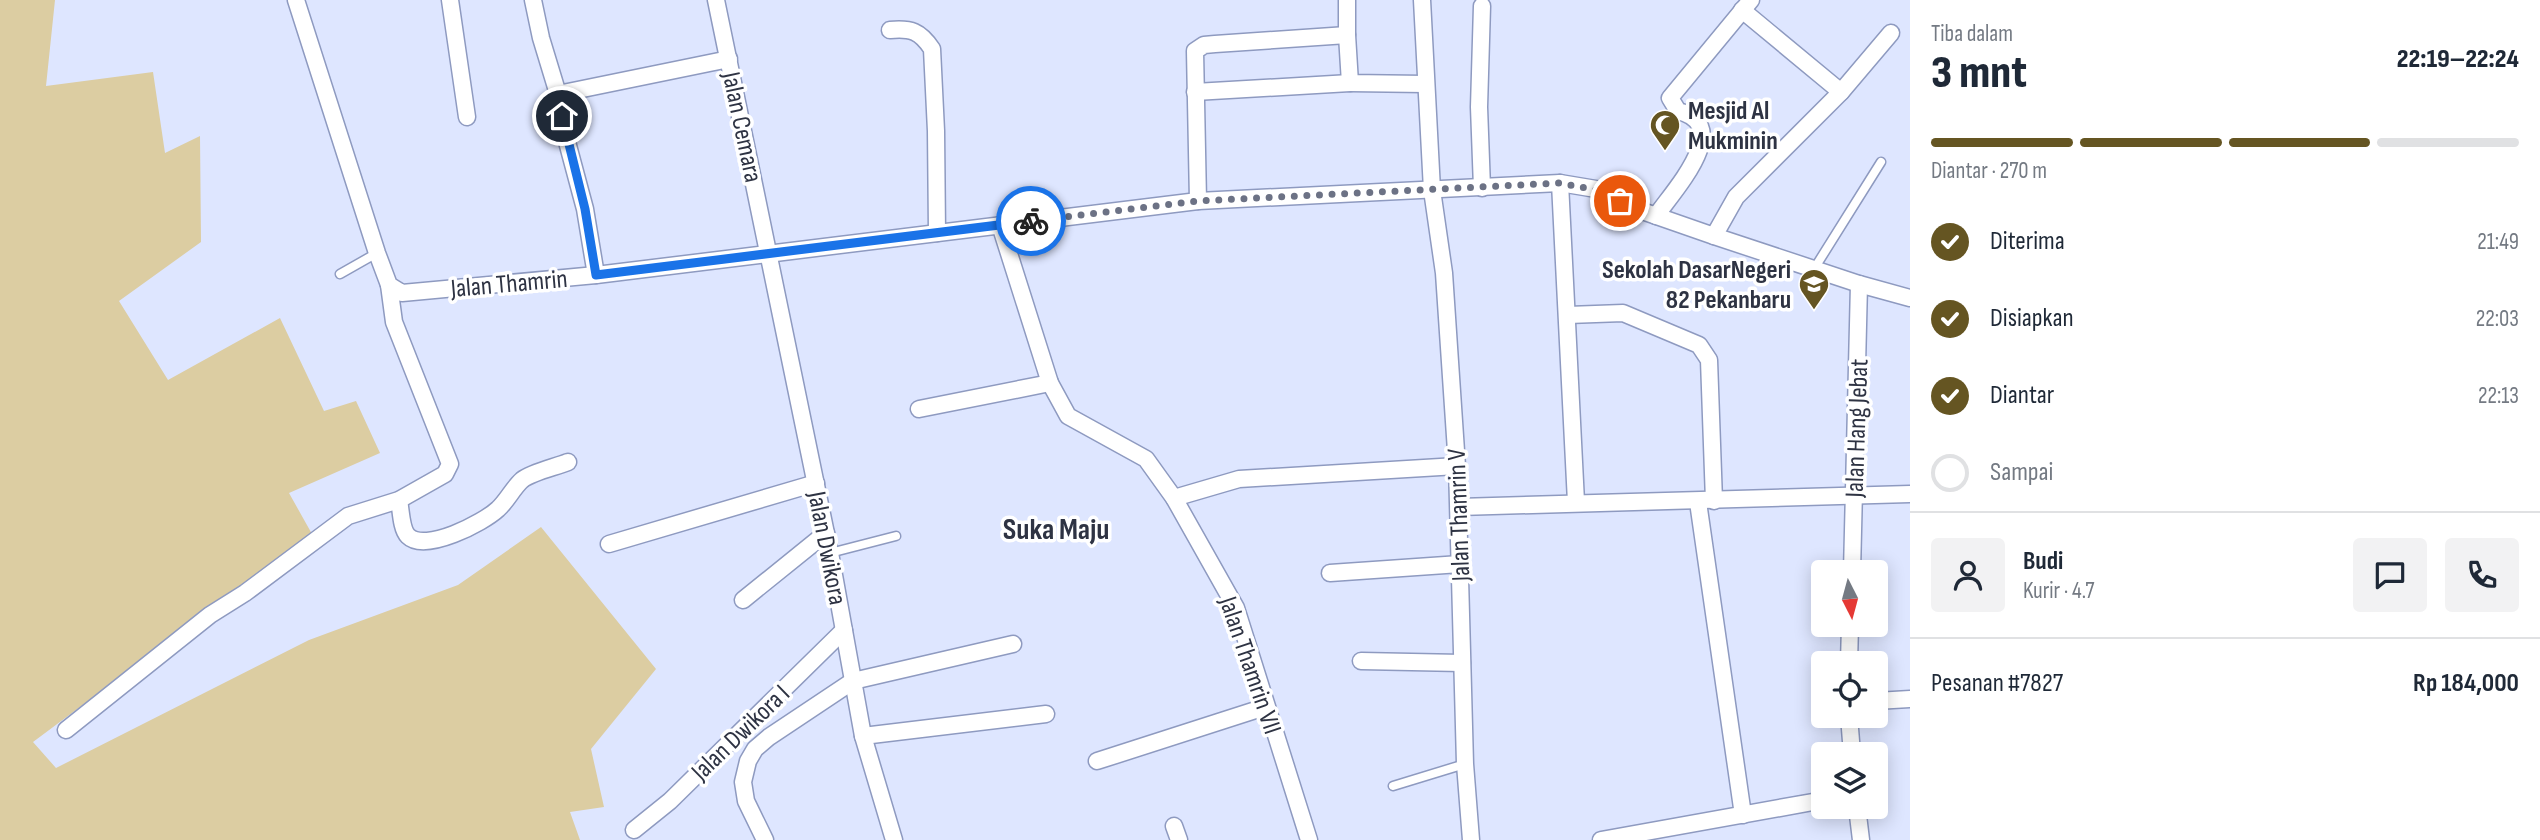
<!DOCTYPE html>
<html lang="id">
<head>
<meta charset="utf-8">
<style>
  :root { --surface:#fff; --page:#f2f2f3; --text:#1f2937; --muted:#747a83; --line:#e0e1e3; --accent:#655522 }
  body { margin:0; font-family:"Sofia Sans Condensed",sans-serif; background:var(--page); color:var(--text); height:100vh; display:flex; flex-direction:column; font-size:26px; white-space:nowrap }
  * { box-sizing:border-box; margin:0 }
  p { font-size:23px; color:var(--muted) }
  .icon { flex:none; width:38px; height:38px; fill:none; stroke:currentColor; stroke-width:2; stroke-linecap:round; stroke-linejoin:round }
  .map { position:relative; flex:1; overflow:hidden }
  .side { display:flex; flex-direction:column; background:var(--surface); width:630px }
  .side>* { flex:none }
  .needle { width:46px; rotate:174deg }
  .fabs { position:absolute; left:1811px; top:560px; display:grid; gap:14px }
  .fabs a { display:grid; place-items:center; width:77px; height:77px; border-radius:7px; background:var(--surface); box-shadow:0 4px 18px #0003; font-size:35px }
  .pin { position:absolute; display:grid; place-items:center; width:60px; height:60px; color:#fff; margin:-30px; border:4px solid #fff; border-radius:50%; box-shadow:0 2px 7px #0007 }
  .courier { position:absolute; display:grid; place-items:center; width:70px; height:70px; margin:-35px; border:5px solid #1a73e8; border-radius:50%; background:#fff; color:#222; box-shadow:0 2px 9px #0007 }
  .head em { font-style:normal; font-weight:800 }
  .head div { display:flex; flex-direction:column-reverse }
  .head { display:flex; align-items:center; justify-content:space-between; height:119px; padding:0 21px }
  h1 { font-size:46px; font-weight:800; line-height:52px }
  .bar { display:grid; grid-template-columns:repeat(4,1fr); gap:10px 7px; align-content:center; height:84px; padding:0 21px }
  .bar i { height:9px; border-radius:5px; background:var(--line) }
  .bar .active { background:var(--accent) }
  .bar p { grid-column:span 4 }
  .line { display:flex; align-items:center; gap:18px; padding:0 21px; border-top:2px solid var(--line) }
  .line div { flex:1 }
  .round { display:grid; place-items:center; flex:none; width:74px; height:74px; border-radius:7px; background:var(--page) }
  ol { padding:0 21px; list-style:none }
  li { display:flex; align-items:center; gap:21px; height:77px }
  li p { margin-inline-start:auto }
  li .icon { padding:7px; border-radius:50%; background:var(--accent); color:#fff; stroke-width:4 }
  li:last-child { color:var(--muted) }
  li i { width:38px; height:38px; border:4px solid var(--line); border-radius:50% }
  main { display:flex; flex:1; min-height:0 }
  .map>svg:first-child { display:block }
</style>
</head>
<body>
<main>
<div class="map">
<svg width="1910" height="840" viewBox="0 0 1910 840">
  <rect width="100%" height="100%" fill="#dee6ff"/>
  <path fill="#dccda2" d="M0 0H55L46 86 153 72 165 153 200 136 201 242 119 301 168 380 280 318 324 411 356 401 380 453 289 493 312 534 33 742 56 768 309 640 458 585 541 527 656 669 591 749 604 807 570 812 580 840H0Z"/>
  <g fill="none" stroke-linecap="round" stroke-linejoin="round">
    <g stroke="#8e9ac0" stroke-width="11">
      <g id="lane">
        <path d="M1814 269 1881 162"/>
        <path d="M340 274 377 253"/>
        <path d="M830 553 896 536"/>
        <path d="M1393 786 1465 764"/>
      </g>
    </g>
    <g stroke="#8e9ac0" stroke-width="19">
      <g id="street">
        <path d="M296 0 377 253 389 285 402 293 596 275 1198 201 1560 183 1596 189 1645 212 1714 236 1859 284 1910 298"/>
        <path d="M450 0 467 117"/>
        <path d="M533 0 541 38 558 94 566 138 585 209 596 275"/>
        <path d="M716 0 830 553 863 736 894 840"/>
        <path d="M1347 0V35L1350 83 1425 84"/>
        <path d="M1422 0 1432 190 1444 273 1457 466 1465 764 1471 840"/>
        <path d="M890 30C911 28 920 31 932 49L936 131 937 233"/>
        <path d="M1195 92 1350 83"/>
        <path d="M1841 92 1891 33"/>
        <path d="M558 94 729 59"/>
        <path d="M1560 183 1576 502"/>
        <path d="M1482 188 1479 107 1482 6"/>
        <path d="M1198 201 1195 51 1204 45 1215 44 1347 35"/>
        <path d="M1656 216C1674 190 1735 125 1678 111L1670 98 1751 0"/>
        <path d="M1000 225 1050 383 1068 416 1146 459 1174 498 1236 608 1309 840"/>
        <path d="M1714 236 1736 197 1841 92 1742 10"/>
        <path d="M1568 315 1623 313 1699 345 1709 360 1714 501"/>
        <path d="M919 409 1050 383"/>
        <path d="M1174 498 1239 479 1457 466"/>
        <path d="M399 500C401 510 401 529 408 536 425 553 483 523 498 509 507 501 513 488 522 480 532 472 556 467 568 462"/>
        <path d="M1698 502 1743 815"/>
        <path d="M1459 507 1910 494"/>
        <path d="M609 544 816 483"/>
        <path d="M1852 572 1859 284"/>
        <path d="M1330 573 1460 564"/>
        <path d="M743 600 826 533"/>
        <path d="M1361 661 1462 663"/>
        <path d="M1849 663 1850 625"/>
        <path d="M1876 701 1910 699"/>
        <path d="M1849 716 1852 754"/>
        <path d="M66 730 210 615 245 593 348 516 399 500 445 474 450 464 394 322 389 285"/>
        <path d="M863 736 1046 714"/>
        <path d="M1097 761 1265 707"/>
        <path d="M1857 807 1861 840"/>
        <path d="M1174 826 1179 840"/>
        <path d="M634 830 670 801 844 630"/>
        <path d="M765 840 746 801 743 782 748 761 755 749 769 737 853 681 1013 644"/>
        <path d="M1601 840 1824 800"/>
      </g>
    </g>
    <use href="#lane" stroke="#fff" stroke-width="8"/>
    <use href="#street" stroke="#fff" stroke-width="16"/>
  </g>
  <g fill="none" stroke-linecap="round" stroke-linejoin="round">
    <path stroke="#6c7285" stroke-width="7" stroke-dasharray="0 12.6" d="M1031 221 1198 201 1560 183 1596 190 1620 201"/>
    <path stroke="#1a73e8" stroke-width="9" d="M562 116 585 209 596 275 1031 221"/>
  </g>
  <defs>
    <g id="mosque-pin" transform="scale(1.575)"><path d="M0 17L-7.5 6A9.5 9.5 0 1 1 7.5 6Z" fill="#655522" stroke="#fff"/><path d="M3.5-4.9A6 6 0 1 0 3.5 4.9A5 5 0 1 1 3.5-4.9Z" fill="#fff"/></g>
    <g id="school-pin" transform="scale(1.575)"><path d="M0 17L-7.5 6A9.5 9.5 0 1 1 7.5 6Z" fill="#655522" stroke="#fff"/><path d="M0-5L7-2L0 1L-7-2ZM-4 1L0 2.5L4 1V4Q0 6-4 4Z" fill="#fff"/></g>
  </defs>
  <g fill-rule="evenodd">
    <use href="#mosque-pin" x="1665" y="125"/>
    <use href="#school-pin" x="1814" y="284"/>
  </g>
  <g text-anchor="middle" stroke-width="7" stroke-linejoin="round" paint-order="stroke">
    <g font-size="26" font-weight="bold" fill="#2e3343" stroke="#fff" text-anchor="start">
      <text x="1688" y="119">Mesjid Al<tspan x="1688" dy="30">Mukminin</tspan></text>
      <text x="1791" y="278" text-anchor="end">Sekolah DasarNegeri<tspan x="1791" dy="30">82 Pekanbaru</tspan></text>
    </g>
    <g font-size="26" fill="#2e3343" stroke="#fff">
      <text transform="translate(743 127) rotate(78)" y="9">Jalan Cemara</text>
      <text transform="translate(509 283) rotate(-5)" y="9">Jalan Thamrin</text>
      <text transform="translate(1856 428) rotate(-88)" y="9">Jalan Hang Jebat</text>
      <text transform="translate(1458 515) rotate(-92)" y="9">Jalan Thamrin V</text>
      <text transform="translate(828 548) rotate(79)" y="9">Jalan Dwikora</text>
      <text transform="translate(1251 665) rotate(71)" y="9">Jalan Thamrin VII</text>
      <text transform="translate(740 732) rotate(-44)" y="9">Jalan Dwikora I</text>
    </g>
    <g font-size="30" font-weight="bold" fill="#2e3343" stroke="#fff">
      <text x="1056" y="539">Suka Maju</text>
    </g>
  </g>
</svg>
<div class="fabs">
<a><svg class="needle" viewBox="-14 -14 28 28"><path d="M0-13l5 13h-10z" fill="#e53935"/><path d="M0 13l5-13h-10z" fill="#747a83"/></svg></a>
<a><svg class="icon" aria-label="locate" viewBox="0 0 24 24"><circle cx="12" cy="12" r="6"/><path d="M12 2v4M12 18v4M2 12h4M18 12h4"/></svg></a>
<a><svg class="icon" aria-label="layers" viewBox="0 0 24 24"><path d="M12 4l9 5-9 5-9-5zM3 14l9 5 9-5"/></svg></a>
</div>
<div class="pin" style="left:1620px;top:201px;background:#ea580c"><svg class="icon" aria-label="bag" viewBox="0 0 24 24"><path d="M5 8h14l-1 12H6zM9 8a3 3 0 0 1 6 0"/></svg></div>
<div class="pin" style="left:562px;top:116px;background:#1f2937"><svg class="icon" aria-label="home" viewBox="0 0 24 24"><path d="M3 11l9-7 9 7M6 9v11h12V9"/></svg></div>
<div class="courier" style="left:1031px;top:221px"><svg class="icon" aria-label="bike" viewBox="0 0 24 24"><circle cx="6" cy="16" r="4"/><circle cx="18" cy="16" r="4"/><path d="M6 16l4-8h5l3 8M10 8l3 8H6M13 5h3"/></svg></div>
</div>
<section class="side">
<div class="head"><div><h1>3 mnt</h1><p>Tiba dalam</p></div><em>22:19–22:24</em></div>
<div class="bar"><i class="active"></i><i class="active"></i><i class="active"></i><i></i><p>Diantar · 270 m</p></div>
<ol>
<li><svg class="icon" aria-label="check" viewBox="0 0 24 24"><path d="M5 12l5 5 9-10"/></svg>Diterima<p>21:49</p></li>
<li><svg class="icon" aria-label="check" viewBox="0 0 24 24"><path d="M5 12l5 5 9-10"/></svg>Disiapkan<p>22:03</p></li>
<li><svg class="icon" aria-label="check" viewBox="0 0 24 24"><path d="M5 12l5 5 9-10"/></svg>Diantar<p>22:13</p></li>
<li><i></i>Sampai</li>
</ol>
<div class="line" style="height:126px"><a class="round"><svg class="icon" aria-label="person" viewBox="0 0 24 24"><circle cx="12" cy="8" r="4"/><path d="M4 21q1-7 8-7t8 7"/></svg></a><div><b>Budi</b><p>Kurir · 4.7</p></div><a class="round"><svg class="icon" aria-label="chat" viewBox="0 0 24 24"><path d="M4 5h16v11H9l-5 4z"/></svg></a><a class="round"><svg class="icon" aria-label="phone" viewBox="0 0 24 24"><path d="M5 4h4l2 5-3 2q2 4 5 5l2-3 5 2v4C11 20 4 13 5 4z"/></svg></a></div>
<div class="line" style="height:91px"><div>Pesanan #7827</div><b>Rp 184,000</b></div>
</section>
</main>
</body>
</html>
